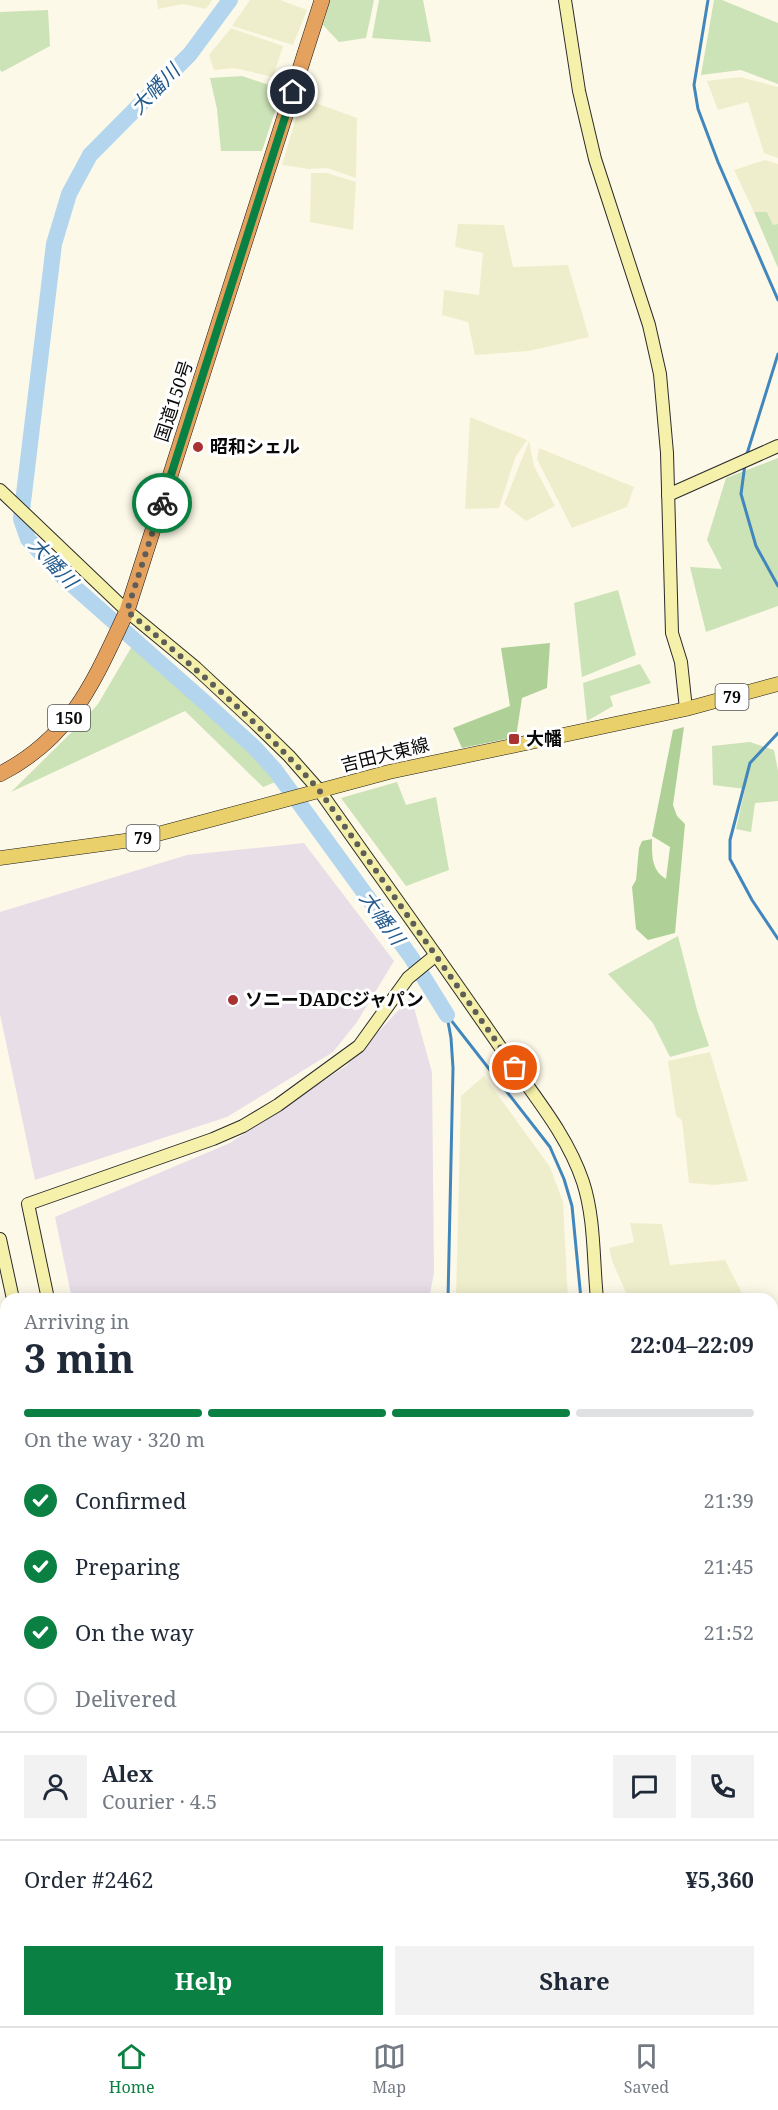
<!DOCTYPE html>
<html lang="en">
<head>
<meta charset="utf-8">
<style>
  :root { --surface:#fff; --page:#f2f2f3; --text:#1f2937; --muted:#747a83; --line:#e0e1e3; --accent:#0b8043 }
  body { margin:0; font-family:"Noto Serif","Noto Sans JP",serif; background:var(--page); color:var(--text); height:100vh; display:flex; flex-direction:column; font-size:22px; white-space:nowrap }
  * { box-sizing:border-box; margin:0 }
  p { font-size:20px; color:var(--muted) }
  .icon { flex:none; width:33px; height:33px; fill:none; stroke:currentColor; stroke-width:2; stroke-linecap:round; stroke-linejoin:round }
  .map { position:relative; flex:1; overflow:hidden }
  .details { position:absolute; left:0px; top:1293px; width:778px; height:734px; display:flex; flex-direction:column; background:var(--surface); border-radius:18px 18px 0 0; box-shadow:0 3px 15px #0003 }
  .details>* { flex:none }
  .pin { position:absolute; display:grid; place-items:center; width:51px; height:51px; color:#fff; margin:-26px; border:3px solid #fff; border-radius:50%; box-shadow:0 2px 6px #0007 }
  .courier { position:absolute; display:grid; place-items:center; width:60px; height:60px; margin:-30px; border:4px solid #0b8043; border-radius:50%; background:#fff; color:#222; box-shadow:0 2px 8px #0007 }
  .headline em { font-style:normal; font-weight:700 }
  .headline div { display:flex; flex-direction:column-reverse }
  .headline { display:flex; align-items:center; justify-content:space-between; height:102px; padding:0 24px }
  h1 { font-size:39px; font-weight:700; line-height:45px }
  .bar { display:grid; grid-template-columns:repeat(4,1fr); gap:9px 6px; align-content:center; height:72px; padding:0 24px }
  .bar i { height:8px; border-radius:4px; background:var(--line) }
  .bar .selected { background:var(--accent) }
  .bar p { grid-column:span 4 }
  .line { display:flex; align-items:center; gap:15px; padding:0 24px; border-top:2px solid var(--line) }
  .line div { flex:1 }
  .round { display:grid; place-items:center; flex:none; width:63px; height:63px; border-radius:0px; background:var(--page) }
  ol { padding:0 24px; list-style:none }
  li { display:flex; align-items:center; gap:18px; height:66px }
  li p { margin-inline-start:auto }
  li .icon { padding:6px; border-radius:50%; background:var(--accent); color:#fff; stroke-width:4 }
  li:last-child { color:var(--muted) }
  li i { width:33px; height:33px; border:3px solid var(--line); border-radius:50% }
  .primary-button { display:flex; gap:12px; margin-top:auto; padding:12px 24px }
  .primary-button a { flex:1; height:69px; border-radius:0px; background:var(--accent); color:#fff; font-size:24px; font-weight:700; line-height:69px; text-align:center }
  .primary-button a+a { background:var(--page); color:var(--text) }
  .tabs { display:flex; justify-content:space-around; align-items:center; height:84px; border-top:2px solid var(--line); background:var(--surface); font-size:16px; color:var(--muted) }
  .tabs a { display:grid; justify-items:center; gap:3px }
  .tabs .selected { color:var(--accent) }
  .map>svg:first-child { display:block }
</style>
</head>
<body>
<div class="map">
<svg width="778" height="2026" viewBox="0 0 778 2026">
  <rect width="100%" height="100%" fill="#fdf9e8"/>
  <g fill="#e7dee8">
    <path d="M304 843 394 961 357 1022 333 1052 227 1117 35 1180 0 1014V912L187 855Z"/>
    <path d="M411 997 432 1072 434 1273 429 1299H72L55 1217 230 1143 346 1066Z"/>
  </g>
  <g fill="#efeecc">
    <path d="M157 0H212L206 9 183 4 158 9Z"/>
    <path d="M250 0H280L307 10 293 45 232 26Z"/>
    <path d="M231 28 283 46 273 77 234 68 214 70 209 55Z"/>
    <path d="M740 77 778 87V158L764 153 748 102 718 110 707 81Z"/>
    <path d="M302 98 357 118 356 178 327 168 309 169 282 165Z"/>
    <path d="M765 160 778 164V225H773L767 212H754L734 170Z"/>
    <path d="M311 173H327L356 182 353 230 310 222Z"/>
    <path d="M458 224 504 225 513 267 568 265 589 337 529 351 475 355 468 322 442 315 444 290 479 295 483 253 455 247Z"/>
    <path d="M470 417 527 440 515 458 499 508 465 509Z"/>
    <path d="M529 441 534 466 555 506 526 521 504 504Z"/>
    <path d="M539 448 634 487 627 507 572 528 537 459Z"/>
    <path d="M710 1052 748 1181 715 1185 689 1183 682 1120 676 1116 668 1061Z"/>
    <path d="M484 1076 550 1167 563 1202 568 1299H456L461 1096Z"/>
    <path d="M630 1223 662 1224 670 1265 725 1260 745 1299H629L612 1261 609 1248 634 1242Z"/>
    <path d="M772 1787 778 1795V1829L773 1831Z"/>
  </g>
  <g fill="#cce2b7">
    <path d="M330 0H374L366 38 339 42 323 25Z"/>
    <path d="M379 0H423L431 42 372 38Z"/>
    <path d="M714 0H722L778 23V84L741 70 701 75Z"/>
    <path d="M48 10 50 46 2 72 0 70V12Z"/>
    <path d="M242 76 278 88 279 99 262 151H221L217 109 210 78Z"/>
    <path d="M754 212H767L773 225 778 224V268Z"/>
    <path d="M778 458V606L706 632 690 567 722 569 707 540 726 478Z"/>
    <path d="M618 590 636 655 582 677 574 603Z"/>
    <path d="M135 641 242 736 278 781 263 787 185 711 11 792 80 724 98 704Z"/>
    <path d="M640 664 651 683 610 696 613 706 587 721 583 683Z"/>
    <path d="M750 742 774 750 778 771V801L755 803 751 832 736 829 745 789 713 785 712 746Z"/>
    <path d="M397 782 406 805 436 797 449 870 406 886 341 798Z"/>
    <path d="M678 936 697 1010 709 1046 670 1057 653 1023 608 974Z"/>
  </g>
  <g fill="#afd198">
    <path d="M550 643 547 688 522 698 516 737 462 748 453 728 510 706 501 648Z"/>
    <path d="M684 727 673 805 677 816 685 824 675 933 648 940 636 929 632 887 636 880 639 848 642 841 652 839C652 855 651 870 666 879L670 847 652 836 673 730Z"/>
  </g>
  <path fill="#b3d6ee" stroke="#4187be" stroke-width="1.5" d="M0 1647 6 1665V2020L76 2021 77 2026H0Z"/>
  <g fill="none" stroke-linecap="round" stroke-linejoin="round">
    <g stroke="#4187be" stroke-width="3">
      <path d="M708 0 694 85 698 109 718 162 778 300"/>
      <path d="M746 457 778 354"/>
      <path d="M745 464 741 494 756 546 778 586"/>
      <path d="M778 733 750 763 730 840V859L752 900 778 939"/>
      <path d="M447 1015 550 1147 564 1179 572 1206 581 1299"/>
      <path d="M447 1016 451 1038 453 1068 448 1299"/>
      <path d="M772 1759 778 1770"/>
      <path d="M705 2020 706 2026"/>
    </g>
    <path stroke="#b3d6ee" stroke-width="16" d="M230 0 190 54 90 155 69 194 54 244 21 519 28 539 61 575 209 706 255 748 275 770 411 957 447 1015"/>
    <g stroke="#2b2b2b" stroke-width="14">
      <g id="secondary">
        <path d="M565 0 579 91 595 159 649 325 660 374 667 453 672 633 681 662 686 709"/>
        <path d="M0 490 127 611 196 668 254 722 289 756 319 790C381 878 444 965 505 1054 533 1095 567 1134 583 1182 595 1219 593 1260 597 1299"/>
        <path d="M668 495 778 446"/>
        <path d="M0 1239 13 1299"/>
        <path d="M48 1299 28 1204 213 1139 243 1126 278 1105 359 1046 408 978 436 955"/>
        <path d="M772 1578 778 1575"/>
        <path d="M772 1736 778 1745"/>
        <path d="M172 2020 173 2026"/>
      </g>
    </g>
    <g stroke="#1a1a1a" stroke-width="15">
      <path id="primary" d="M0 858 139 839 389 772 686 709 778 684"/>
    </g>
    <g stroke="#1a1a1a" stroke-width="16">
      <path id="highway" d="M0 774C72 737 94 681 127 611L322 0"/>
    </g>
    <use href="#secondary" stroke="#f6f1aa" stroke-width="12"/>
    <use href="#primary" stroke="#ead06b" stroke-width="14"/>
    <use href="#highway" stroke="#e5a15e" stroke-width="15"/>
  </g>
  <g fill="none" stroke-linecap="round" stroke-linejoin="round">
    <path stroke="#5e5d57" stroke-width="6" stroke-dasharray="0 10.8" d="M162 503 127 611C194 667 261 724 319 790L515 1068"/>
    <path stroke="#0b8043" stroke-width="8" d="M162 503 293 92"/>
  </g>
  <g fill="#a93233" stroke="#fff" stroke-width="2">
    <circle cx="198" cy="447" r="6"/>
    <rect x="508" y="733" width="12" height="12" rx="3"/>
    <circle cx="233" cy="1000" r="6"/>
  </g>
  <g text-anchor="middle" stroke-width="6" stroke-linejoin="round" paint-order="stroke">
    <g fill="#fff" stroke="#535353" stroke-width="1.5">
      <rect x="715.5" y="684" width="33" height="26" rx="4.5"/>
      <rect x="48" y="705" width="42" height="26" rx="4.5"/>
      <rect x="126.5" y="825" width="33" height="26" rx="4.5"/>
    </g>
    <g font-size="16" font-weight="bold" fill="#090909">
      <text x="732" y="703">79</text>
      <text x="69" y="724">150</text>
      <text x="143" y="844">79</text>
    </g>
    <g font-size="18" fill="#090909" stroke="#fff">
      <text transform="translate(174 401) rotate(-72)" y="6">国道150号</text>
      <text transform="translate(385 755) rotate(-14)" y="6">吉田大東線</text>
    </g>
    <g font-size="18" font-weight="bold" fill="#090909" stroke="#fff" text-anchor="start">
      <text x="210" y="453">昭和シェル</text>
      <text x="526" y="745">大幡</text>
      <text x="245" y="1006">ソニーDADCジャパン</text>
    </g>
    <g font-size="20" font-style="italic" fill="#225a8c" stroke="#fff">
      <text transform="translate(155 89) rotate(-46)" y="7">大幡川</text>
      <text transform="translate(53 563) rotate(47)" y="7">大幡川</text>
      <text transform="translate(382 918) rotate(54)" y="7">大幡川</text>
    </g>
  </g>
</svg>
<div class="pin" style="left:515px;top:1068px;background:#ea580c"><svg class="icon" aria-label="bag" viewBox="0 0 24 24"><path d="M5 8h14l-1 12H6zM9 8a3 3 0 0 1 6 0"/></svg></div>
<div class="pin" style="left:293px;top:92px;background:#1f2937"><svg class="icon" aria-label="home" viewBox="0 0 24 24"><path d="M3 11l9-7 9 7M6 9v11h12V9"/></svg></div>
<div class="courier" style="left:162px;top:503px"><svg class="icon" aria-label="bike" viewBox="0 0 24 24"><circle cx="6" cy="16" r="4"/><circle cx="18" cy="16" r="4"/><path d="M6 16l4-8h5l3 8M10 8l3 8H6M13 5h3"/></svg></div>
<section class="details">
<div class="headline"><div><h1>3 min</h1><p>Arriving in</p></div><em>22:04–22:09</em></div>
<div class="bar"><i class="selected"></i><i class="selected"></i><i class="selected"></i><i></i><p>On the way · 320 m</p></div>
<ol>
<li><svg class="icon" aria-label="check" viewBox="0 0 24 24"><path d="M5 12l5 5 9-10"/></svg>Confirmed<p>21:39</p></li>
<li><svg class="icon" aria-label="check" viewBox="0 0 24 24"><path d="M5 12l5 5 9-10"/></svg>Preparing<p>21:45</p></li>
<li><svg class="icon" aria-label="check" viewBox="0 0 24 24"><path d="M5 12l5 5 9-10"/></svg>On the way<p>21:52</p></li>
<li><i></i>Delivered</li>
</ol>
<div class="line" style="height:108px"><a class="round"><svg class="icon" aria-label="person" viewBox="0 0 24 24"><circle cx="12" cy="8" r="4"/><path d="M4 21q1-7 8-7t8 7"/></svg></a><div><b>Alex</b><p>Courier · 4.5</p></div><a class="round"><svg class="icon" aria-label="chat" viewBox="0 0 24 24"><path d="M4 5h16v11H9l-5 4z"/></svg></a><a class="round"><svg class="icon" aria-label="phone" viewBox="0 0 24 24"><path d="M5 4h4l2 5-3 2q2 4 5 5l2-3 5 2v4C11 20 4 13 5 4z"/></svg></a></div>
<div class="line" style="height:78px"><div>Order #2462</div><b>¥5,360</b></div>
<div class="primary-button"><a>Help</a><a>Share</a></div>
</section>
</div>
<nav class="tabs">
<a class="selected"><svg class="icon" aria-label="home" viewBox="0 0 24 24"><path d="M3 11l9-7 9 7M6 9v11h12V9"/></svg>Home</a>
<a><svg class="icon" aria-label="map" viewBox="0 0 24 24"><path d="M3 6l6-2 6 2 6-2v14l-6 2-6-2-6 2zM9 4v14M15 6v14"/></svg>Map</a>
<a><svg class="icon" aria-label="saved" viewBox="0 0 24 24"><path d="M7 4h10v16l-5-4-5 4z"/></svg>Saved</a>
</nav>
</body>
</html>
